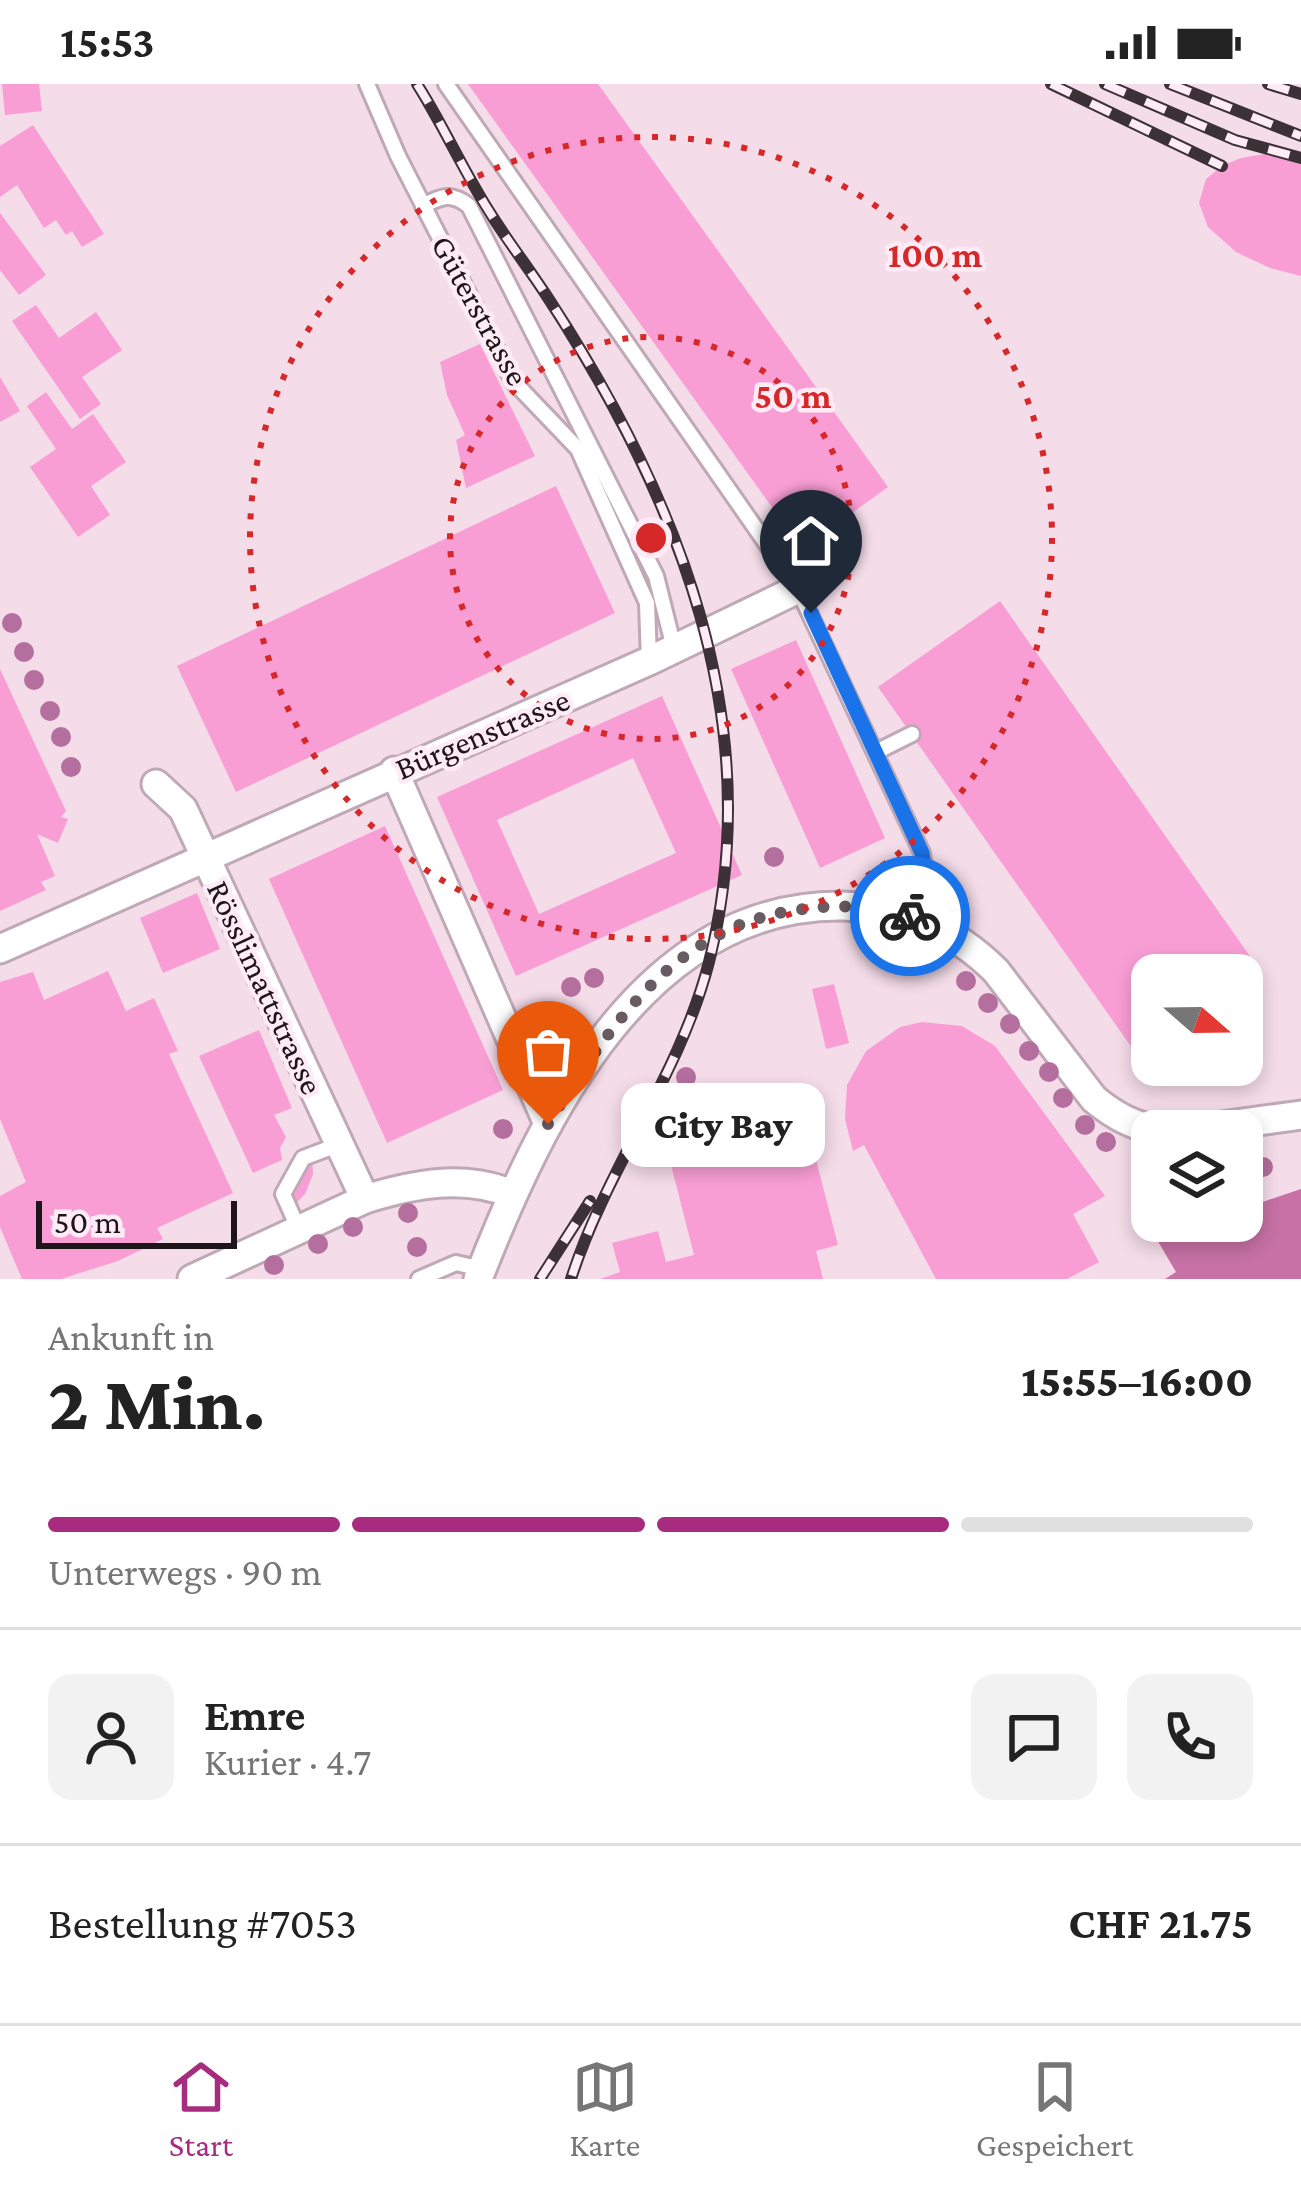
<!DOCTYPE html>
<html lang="de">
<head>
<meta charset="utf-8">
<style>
  :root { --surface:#fff; --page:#f2f2f2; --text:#222; --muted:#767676; --line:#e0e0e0; --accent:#a72c80 }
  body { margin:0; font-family:"Crimson Pro",serif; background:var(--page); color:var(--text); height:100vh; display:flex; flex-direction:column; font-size:45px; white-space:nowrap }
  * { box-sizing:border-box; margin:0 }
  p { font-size:39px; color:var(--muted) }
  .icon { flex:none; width:66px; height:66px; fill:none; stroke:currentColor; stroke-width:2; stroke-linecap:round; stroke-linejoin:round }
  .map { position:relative; height:1195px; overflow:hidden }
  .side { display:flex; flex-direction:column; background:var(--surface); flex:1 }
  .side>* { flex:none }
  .needle { width:78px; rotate:110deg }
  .controls { position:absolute; left:1131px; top:870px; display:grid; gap:24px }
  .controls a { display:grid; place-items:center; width:132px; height:132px; border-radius:24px; background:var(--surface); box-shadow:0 6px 18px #0003; font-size:60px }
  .scale { position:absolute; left:36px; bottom:30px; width:201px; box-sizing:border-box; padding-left:12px; border:6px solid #1e151a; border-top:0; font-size:33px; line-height:42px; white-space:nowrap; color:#1e151a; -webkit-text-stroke:9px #feebf6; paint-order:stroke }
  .pin { position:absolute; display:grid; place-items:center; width:102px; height:102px; color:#fff; margin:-123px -51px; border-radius:50% 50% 50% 0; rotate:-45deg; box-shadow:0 0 12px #0007 }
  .pin .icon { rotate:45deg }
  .courier { position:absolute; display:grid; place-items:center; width:120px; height:120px; margin:-60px; border:9px solid #1a73e8; border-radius:50%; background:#fff; color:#222; box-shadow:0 3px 15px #0007 }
  .bubble { position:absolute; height:84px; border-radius:24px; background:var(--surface); box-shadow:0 6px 18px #0003; font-size:39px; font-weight:800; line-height:84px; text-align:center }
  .summary em { font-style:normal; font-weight:800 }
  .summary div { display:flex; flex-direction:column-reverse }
  .summary { display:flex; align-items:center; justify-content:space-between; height:204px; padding:0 48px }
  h1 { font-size:78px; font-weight:800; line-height:90px }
  .bar { display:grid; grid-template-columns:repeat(4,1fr); gap:18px 12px; align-content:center; height:144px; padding:0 48px }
  .bar i { height:15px; border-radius:9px; background:var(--line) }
  .bar .current { background:var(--accent) }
  .bar p { grid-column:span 4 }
  .line { display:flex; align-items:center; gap:30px; padding:0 48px; border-top:3px solid var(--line) }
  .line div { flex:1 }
  .round { display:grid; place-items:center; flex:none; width:126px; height:126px; border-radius:24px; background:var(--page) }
  .status { display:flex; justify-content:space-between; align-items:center; height:84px; padding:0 60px; background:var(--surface); direction:ltr }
  .status svg { height:33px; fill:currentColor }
  .tab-bar { display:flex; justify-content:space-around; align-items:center; height:168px; border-top:3px solid var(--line); background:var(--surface); font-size:33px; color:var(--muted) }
  .tab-bar a { display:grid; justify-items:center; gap:6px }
  .tab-bar .current { color:var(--accent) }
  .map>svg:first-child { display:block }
</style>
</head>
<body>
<div class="status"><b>15:53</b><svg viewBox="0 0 49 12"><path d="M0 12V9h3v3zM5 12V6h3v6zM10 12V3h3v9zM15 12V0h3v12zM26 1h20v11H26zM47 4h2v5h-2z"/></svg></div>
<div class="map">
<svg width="1301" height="1195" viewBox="0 0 1301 1195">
  <rect width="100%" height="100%" fill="#f4dce9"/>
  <path fill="#c771a6" d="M1301 1105V1195H1165L1176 1188 1156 1154 1206 1137H1242V1125Z"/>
  <g fill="#f99ed5" fill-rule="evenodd">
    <path d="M2 0H39L42 27 5 31Z"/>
    <path d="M468 0H598L888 403 802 465Z"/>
    <path d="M33 41 104 150 82 163 72 147 66 151 56 136 44 144 17 101 0 113V62Z"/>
    <path d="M1283 67 1301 70V192L1270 184 1236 168 1208 143 1199 119 1206 95 1222 82 1241 74Z"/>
    <path d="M0 129 46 191 19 211 0 186Z"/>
    <path d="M36 221 59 254 96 228 122 266 82 293 101 320 80 335 12 237Z"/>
    <path d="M480 260 535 372 466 404 456 356 465 351 447 311 440 278Z"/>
    <path d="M0 293 20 327 0 338Z"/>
    <path d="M46 308 72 345 93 330 126 378 91 402 110 431 78 453 30 383 56 365 27 322Z"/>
    <path d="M556 402 615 529 236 708 177 582Z"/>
    <path d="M1000 517 1259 885 1242 898V891H1152V961L1137 971 878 603Z"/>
    <path d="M796 556 885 754 820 784 731 585Z"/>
    <path d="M0 585 66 727 61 733 68 735 58 759 37 750 55 792 41 798 46 806 0 827Z"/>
    <path d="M662 612 742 791 516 892 437 713ZM633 674 676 769 539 830 497 736Z"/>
    <path d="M385 742 503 1006 387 1059 269 795Z"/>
    <path d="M197 809 220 865 163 889 140 834Z"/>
    <path d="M108 887 126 927 154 914 178 967 169 970 233 1109 157 1144 163 1155 118 1177 61 1195H22L0 1143V1112L26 1098 0 1035V898L33 888 44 916Z"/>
    <path d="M834 900 849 959 826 965 812 905Z"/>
    <path d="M922 938 962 942 995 962 1105 1112 1073 1130 1099 1178 1067 1195H936L864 1061 853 1067 845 1035 847 1001 866 967 900 943Z"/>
    <path d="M259 946 292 1024 274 1031 286 1053 280 1064 282 1076 253 1089 199 972Z"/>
    <path d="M806 1037 838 1161 816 1167 823 1195H600L620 1188 612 1159 658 1147 666 1178 694 1171 669 1073Z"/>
    <path d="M304 1066 312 1070 313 1090 305 1110 294 1121 283 1099 295 1072Z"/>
  </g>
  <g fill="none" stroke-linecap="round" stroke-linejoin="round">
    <g stroke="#c0a9b6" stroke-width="20">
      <g id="lane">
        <path d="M367 0 398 72 513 297 578 365 647 519 649 577"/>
        <path d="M446 0 798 505 922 769 929 812 921 836"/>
        <path d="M423 122C441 112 452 108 469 122L656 492 674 564"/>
        <path d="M876 668 912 650"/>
        <path d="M299 1146 283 1110 303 1074 340 1060"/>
        <path d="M419 1195 456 1179 482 1185"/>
      </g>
    </g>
    <g stroke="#c0a9b6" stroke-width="33">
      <g id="street">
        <path d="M394 687 548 1040"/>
        <path d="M156 700 183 725 365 1115"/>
        <path d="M0 865 649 577 798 505"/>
        <path d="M1185 1047 1301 1031"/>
        <path d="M192 1195 365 1115C414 1100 463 1090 512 1110"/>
        <path d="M478 1195C540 1035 642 821 841 822 902 823 953 844 996 887L1094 1015C1116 1033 1135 1043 1163 1047"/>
      </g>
    </g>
    <use href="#lane" stroke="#fff" stroke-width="14"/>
    <use href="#street" stroke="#fff" stroke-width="27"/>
    <g stroke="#3c3137" stroke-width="12">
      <g id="rail">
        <path d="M417 0C443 41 463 86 489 127 508 158 531 187 550 217 679 415 769 640 709 878 680 991 606 1085 571 1195"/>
        <path d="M1051 0 1222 82"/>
        <path d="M1105 0 1235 56 1301 74"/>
        <path d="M1170 0 1301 52"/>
        <path d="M1268 0 1301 10"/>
        <path d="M540 1195 590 1117"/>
      </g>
    </g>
    <use href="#rail" stroke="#feebf6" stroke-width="8" stroke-dasharray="22" stroke-linecap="butt"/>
  </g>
  <g fill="#b46f9e">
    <circle cx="12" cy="539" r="10"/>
    <circle cx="24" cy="568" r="10"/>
    <circle cx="34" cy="596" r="10"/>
    <circle cx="50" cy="627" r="10"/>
    <circle cx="61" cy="653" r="10"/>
    <circle cx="71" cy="683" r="10"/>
    <circle cx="774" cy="773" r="10"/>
    <circle cx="594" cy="894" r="10"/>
    <circle cx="966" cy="897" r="10"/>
    <circle cx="571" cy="903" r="10"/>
    <circle cx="988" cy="919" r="10"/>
    <circle cx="1010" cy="940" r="10"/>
    <circle cx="1029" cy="967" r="10"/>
    <circle cx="1049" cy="988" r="10"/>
    <circle cx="686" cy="993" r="10"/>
    <circle cx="1063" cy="1014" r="10"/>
    <circle cx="1085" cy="1041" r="10"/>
    <circle cx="503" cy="1045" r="10"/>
    <circle cx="1106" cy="1058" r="10"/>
    <circle cx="1263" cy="1083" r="10"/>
    <circle cx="408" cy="1129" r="10"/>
    <circle cx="353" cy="1143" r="10"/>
    <circle cx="318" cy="1160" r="10"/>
    <circle cx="417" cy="1163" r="10"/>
    <circle cx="274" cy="1181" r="10"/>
  </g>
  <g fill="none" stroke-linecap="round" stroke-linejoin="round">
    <path stroke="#695b62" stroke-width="12" stroke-dasharray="0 21.6" d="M548 1040C607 946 672 846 790 827 831 820 870 821 910 832"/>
    <path stroke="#1a73e8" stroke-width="15" d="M811 529 922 769 929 812 921 836 910 832"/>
  </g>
  <g fill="none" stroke="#d62828" stroke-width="6" stroke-dasharray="6 12">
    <circle cx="651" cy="454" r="201"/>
    <circle cx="651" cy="454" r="401"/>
  </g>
  <g text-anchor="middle" stroke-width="9" stroke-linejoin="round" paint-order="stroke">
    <g font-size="33" fill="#1e151a" stroke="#feebf6">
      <text transform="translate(481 226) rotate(61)" y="12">Güterstrasse</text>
      <text transform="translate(482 649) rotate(-23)" y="12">Bürgenstrasse</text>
      <text transform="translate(266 903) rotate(65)" y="12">Rösslimattstrasse</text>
    </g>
  </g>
  <circle cx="651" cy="454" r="18" fill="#d62828" stroke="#feebf6" stroke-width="6"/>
  <g font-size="36" text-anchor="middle" font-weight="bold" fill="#d62828" stroke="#feebf6" stroke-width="9" stroke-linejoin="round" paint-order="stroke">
    <text x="935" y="183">100 m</text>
    <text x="793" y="324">50 m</text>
  </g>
</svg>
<div class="controls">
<a><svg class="needle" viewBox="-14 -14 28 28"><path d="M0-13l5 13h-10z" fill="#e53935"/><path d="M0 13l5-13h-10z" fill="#767676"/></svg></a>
<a><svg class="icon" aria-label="layers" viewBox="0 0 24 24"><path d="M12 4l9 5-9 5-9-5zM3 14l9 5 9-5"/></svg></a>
</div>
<div class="scale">50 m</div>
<div class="pin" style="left:548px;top:1040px;background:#ea580c"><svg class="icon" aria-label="bag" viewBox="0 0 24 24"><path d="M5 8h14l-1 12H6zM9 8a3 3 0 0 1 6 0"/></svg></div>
<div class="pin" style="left:811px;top:529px;background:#1f2937"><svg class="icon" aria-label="home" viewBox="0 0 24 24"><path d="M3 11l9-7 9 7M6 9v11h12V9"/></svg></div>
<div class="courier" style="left:910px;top:832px"><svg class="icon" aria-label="bike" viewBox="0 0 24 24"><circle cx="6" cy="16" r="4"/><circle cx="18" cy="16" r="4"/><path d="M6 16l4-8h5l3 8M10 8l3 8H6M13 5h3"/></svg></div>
<div class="bubble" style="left:621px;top:999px;width:204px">City Bay</div>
</div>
<section class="side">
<div class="summary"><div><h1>2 Min.</h1><p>Ankunft in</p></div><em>15:55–16:00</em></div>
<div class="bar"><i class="current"></i><i class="current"></i><i class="current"></i><i></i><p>Unterwegs · 90 m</p></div>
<div class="line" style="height:216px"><a class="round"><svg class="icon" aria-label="person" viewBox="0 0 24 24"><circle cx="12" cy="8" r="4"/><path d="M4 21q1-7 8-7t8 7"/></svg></a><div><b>Emre</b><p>Kurier · 4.7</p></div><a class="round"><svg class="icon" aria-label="chat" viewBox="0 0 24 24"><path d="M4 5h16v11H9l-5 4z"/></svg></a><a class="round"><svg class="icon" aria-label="phone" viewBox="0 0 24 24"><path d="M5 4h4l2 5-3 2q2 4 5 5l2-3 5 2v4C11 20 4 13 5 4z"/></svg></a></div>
<div class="line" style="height:156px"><div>Bestellung #7053</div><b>CHF 21.75</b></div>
</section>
<nav class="tab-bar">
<a class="current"><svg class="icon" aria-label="home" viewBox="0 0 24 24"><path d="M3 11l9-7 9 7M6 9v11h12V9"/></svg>Start</a>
<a><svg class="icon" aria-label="map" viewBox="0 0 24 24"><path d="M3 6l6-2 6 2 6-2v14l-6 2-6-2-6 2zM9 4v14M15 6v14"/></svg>Karte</a>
<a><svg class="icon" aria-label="saved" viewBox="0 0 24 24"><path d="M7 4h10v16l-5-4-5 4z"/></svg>Gespeichert</a>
</nav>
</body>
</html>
